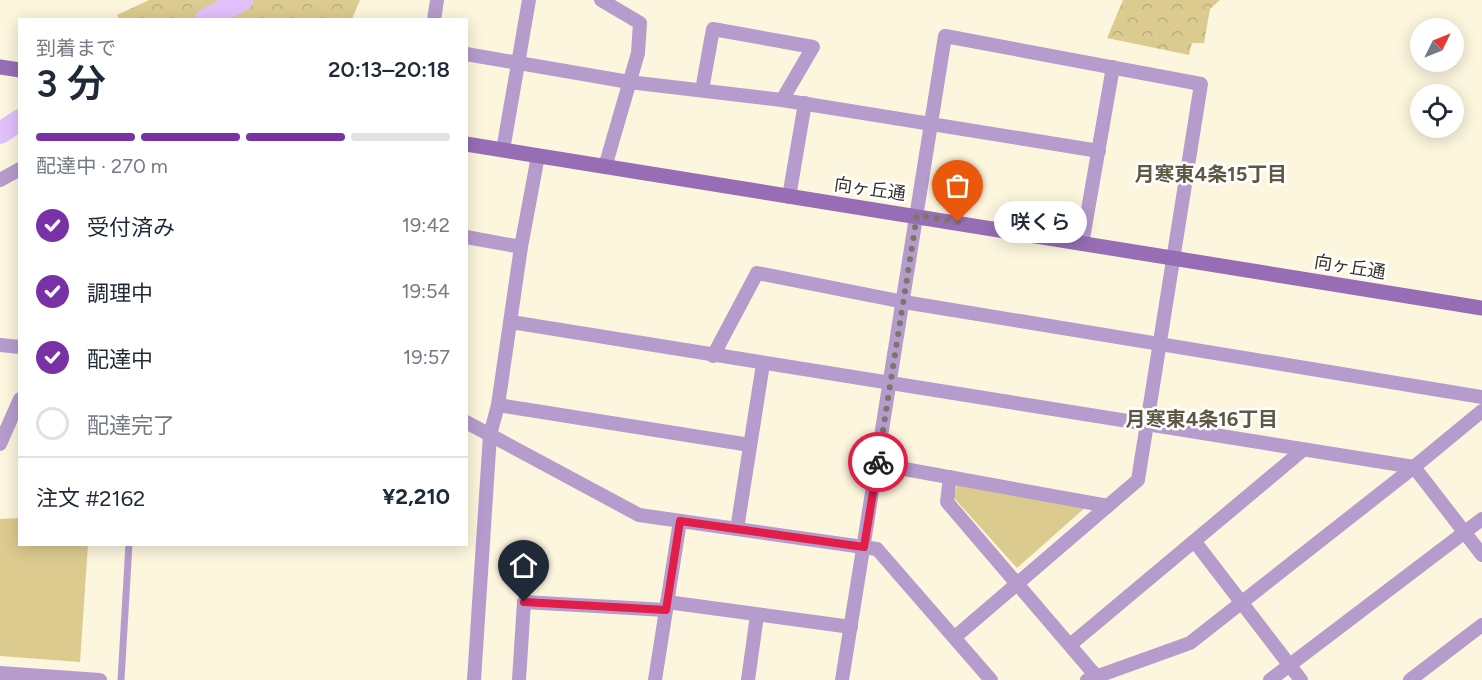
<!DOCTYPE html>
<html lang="ja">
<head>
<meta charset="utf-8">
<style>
  :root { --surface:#fff; --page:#f6f6f7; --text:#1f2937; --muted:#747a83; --line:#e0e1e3; --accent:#7932a6 }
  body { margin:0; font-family:Figtree,"Noto Sans JP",sans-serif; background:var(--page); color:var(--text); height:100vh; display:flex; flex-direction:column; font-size:22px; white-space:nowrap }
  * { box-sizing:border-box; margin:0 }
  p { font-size:20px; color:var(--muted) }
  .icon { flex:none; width:33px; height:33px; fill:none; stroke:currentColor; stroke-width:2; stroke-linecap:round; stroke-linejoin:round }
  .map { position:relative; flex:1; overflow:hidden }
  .panel { position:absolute; left:18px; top:18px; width:450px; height:528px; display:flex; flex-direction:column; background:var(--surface); border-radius:0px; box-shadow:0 3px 15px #0003 }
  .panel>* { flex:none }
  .needle { width:39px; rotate:47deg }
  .buttons { position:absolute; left:1410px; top:18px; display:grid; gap:12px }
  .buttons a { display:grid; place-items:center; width:54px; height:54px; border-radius:50%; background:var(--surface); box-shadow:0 3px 15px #0003; font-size:30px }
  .pin { position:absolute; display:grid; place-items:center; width:51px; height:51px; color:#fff; margin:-62px -26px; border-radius:50% 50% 50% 0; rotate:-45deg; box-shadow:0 0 6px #0007 }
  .pin .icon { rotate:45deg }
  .courier { position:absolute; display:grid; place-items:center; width:60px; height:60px; margin:-30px; border:4px solid #e11d48; border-radius:50%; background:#fff; color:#222; box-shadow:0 2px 8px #0007 }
  .bubble { position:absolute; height:42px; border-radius:21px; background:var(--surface); box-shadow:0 3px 15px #0003; font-size:20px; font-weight:600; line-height:42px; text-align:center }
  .overview em { font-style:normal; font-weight:600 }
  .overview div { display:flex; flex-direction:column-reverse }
  .overview { display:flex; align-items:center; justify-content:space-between; height:102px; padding:0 18px }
  h1 { font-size:39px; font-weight:600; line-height:45px }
  .bar { display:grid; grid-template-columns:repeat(4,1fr); gap:9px 6px; align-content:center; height:72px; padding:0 18px }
  .bar i { height:8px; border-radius:4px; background:var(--line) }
  .bar .active { background:var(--accent) }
  .bar p { grid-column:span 4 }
  .line { display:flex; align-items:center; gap:15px; padding:0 18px; border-top:2px solid var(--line) }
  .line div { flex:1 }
  ol { padding:0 18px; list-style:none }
  li { display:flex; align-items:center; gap:18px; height:66px }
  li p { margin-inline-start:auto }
  li .icon { padding:6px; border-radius:50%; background:var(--accent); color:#fff; stroke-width:4 }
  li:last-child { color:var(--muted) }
  li i { width:33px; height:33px; border:3px solid var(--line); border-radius:50% }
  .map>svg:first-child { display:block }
</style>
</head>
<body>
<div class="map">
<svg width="1482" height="680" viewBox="0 0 1482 680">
  <defs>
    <pattern id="forest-crowns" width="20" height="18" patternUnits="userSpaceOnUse" patternTransform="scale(1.5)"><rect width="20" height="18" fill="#dccb8f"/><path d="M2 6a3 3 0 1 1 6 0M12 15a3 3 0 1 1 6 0" fill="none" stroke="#bdaf7b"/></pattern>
  </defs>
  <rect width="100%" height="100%" fill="#fdf6de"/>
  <g fill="url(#forest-crowns)">
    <path d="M149 0H360L352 19H119L117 15Z"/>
    <path d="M1123 0H1220L1210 9 1204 43H1192L1189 55 1107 38Z"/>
  </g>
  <g fill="#dccb8f">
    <path d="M958 482 1087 506 1017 568 954 498Z"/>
    <path d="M19 518 20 544 88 545 80 662 0 656V519Z"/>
  </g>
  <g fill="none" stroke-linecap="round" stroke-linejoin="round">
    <g stroke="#e1c1fc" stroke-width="22">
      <path d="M205 20 242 0"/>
      <path d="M0 133 20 120"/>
    </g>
    <path stroke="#b69ccd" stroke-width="7" d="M121 680 129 544"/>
    <g stroke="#b69ccd" stroke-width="14">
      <path d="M601 0 640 23 638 53 605 167"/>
      <path d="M434 20 437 0"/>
      <path d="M466 54 629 82 782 100 1099 151"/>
      <path d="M702 90 713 29 813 47 782 100"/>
      <path d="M503 150 529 0"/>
      <path d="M0 180 20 169"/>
      <path d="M789 197 805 103"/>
      <path d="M466 237 521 247"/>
      <path d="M1082 244 1113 67"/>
      <path d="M511 322 1414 467 1482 555"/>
      <path d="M0 345 20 347"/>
      <path d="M713 356 757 273 904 302 1482 397"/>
      <path d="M498 405 750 445"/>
      <path d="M466 422 639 515 877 549 991 680"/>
      <path d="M0 444 20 399"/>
      <path d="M877 464 1108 506"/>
      <path d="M950 477 947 502 1096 676"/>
      <path d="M737 529 763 364"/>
      <path d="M1195 542 1301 680"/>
      <path d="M667 602 851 627"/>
      <path d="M1070 645 1303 450"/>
      <path d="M0 673 100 680"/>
      <path d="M474 680 490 435 498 405 521 247 538 156"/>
      <path d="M519 680 524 602 666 610"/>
      <path d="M655 680 680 521"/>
      <path d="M748 680 757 615"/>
      <path d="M842 680 945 36 1201 84 1138 480 955 637"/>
      <path d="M1087 680 1190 643 1414 467 1482 411"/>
      <path d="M1270 680 1482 519"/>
      <path d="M1410 680 1482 625"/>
    </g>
    <g stroke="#976eb6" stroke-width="15">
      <path d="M0 67 20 70"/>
      <path d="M466 144 1482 308"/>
    </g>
  </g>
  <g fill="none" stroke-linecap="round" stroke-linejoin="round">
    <path stroke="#7a7668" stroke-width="6" stroke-dasharray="0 10.8" d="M878 462 917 215 958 222"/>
    <path stroke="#e11d48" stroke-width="8" d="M524 602 666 610 680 521 864 547 878 462"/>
  </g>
  <g text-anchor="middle" stroke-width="5" stroke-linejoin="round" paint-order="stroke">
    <g font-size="18" fill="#343128" stroke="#fff">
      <text transform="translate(870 189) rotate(8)" y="6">向ヶ丘通</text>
      <text transform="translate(1350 267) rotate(9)" y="6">向ヶ丘通</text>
    </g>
    <g font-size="20" font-weight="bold" fill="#5d5743" stroke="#fff">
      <text x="1211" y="181">月寒東4条15丁目</text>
      <text x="1202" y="426">月寒東4条16丁目</text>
    </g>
  </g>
</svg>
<div class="buttons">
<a><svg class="needle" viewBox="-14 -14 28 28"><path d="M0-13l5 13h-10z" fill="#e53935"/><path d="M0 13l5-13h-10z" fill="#747a83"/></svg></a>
<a><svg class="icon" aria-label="locate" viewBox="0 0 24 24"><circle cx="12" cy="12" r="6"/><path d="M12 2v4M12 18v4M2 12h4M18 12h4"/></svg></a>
</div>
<div class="pin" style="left:958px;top:222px;background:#ea580c"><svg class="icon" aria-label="bag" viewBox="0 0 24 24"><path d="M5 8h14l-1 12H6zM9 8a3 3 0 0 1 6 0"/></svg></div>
<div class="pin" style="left:524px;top:602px;background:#1f2937"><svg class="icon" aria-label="home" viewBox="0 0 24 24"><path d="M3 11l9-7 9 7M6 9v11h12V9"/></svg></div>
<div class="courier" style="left:878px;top:462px"><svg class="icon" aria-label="bike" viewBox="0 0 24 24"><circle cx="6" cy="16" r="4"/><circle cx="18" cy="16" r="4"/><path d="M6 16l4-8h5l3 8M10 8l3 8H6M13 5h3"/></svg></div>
<div class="bubble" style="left:994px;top:201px;width:93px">咲くら</div>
<section class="panel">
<div class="overview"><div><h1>3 分</h1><p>到着まで</p></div><em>20:13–20:18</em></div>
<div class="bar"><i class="active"></i><i class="active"></i><i class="active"></i><i></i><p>配達中 · 270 m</p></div>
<ol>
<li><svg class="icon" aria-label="check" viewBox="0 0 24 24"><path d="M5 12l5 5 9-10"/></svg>受付済み<p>19:42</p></li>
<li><svg class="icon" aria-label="check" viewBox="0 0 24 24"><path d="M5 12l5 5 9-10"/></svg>調理中<p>19:54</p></li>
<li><svg class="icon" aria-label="check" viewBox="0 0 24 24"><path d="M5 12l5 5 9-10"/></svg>配達中<p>19:57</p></li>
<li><i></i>配達完了</li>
</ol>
<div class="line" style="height:78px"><div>注文 #2162</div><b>¥2,210</b></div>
</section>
</div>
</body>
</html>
